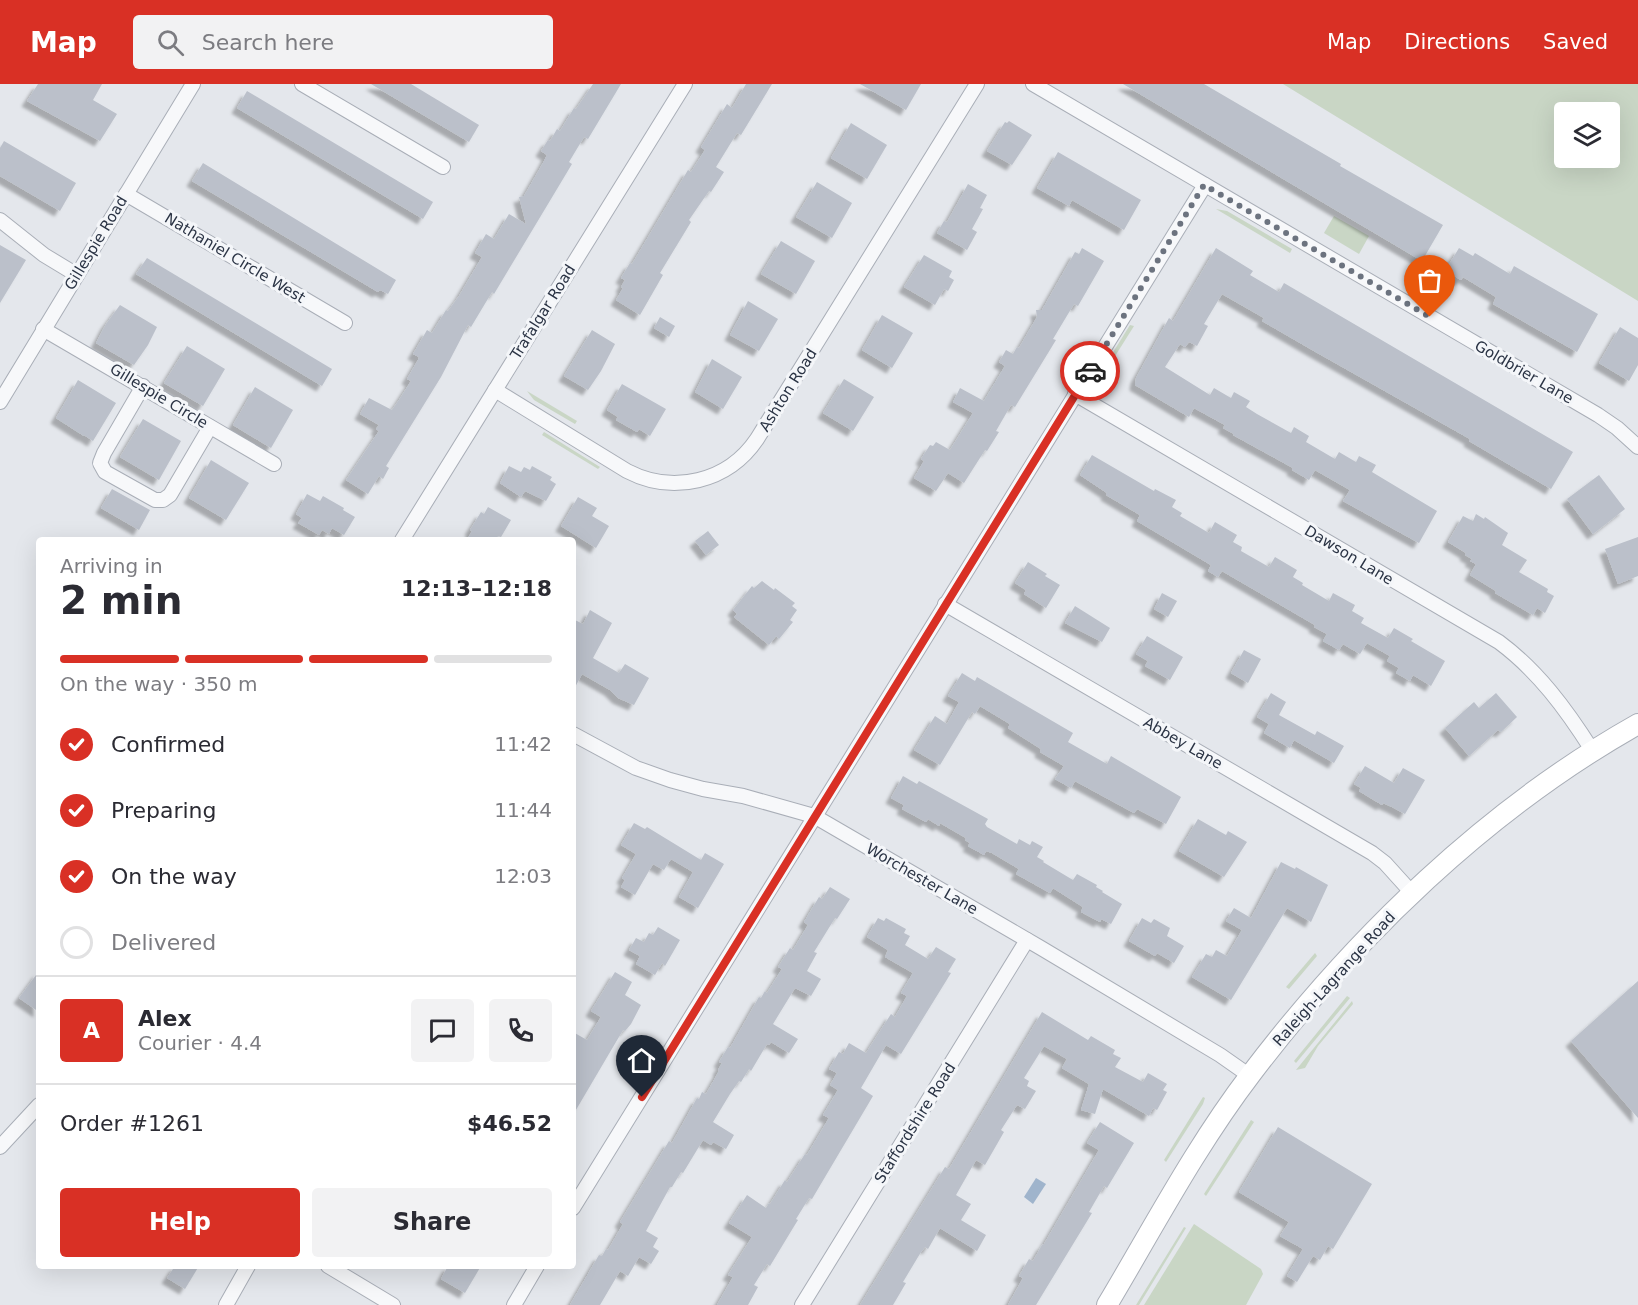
<!DOCTYPE html>
<html lang="en">
<head>
<meta charset="utf-8">
<style>
  :root { --surface:#fff; --page:#f2f2f3; --text:#2b2b33; --muted:#7c7c81; --line:#e1e1e2; --accent:#d93025 }
  body { margin:0; font-family:"DejaVu Sans",sans-serif; background:var(--page); color:var(--text); height:100vh; display:flex; flex-direction:column; font-size:22px; white-space:nowrap }
  * { box-sizing:border-box; margin:0 }
  p { font-size:20px; color:var(--muted) }
  .icon { flex:none; width:33px; height:33px; fill:none; stroke:currentColor; stroke-width:2; stroke-linecap:round; stroke-linejoin:round }
  .map { position:relative; flex:1; overflow:hidden }
  .sheet { position:absolute; left:36px; top:453px; width:540px; height:732px; display:flex; flex-direction:column; background:var(--surface); border-radius:6px; box-shadow:0 6px 24px #0002 }
  .sheet>* { flex:none }
  .buttons { position:absolute; left:1554px; top:18px; display:grid; gap:12px }
  .buttons a { display:grid; place-items:center; width:66px; height:66px; border-radius:6px; background:var(--surface); box-shadow:0 6px 24px #0002; font-size:30px }
  .pin { position:absolute; display:grid; place-items:center; width:51px; height:51px; color:#fff; margin:-62px -26px; border-radius:50% 50% 50% 0; rotate:-45deg; box-shadow:0 0 6px #0007 }
  .pin .icon { rotate:45deg }
  .courier { position:absolute; display:grid; place-items:center; width:60px; height:60px; margin:-30px; border:4px solid #d93025; border-radius:50%; background:#fff; color:#222; box-shadow:0 2px 8px #0007 }
  .head em { font-style:normal; font-weight:600 }
  .head div { display:flex; flex-direction:column-reverse }
  .head { display:flex; align-items:center; justify-content:space-between; height:102px; padding:0 24px }
  h1 { font-size:39px; font-weight:600; line-height:45px }
  .bar { display:grid; grid-template-columns:repeat(4,1fr); gap:9px 6px; align-content:center; height:72px; padding:0 24px }
  .bar i { height:8px; border-radius:4px; background:var(--line) }
  .bar .selected { background:var(--accent) }
  .bar p { grid-column:span 4 }
  .line { display:flex; align-items:center; gap:15px; padding:0 24px; border-top:2px solid var(--line) }
  .line div { flex:1 }
  .round { display:grid; place-items:center; flex:none; width:63px; height:63px; border-radius:6px; background:var(--page) }
  ol { padding:0 24px; list-style:none }
  li { display:flex; align-items:center; gap:18px; height:66px }
  li p { margin-inline-start:auto }
  li .icon { padding:6px; border-radius:50%; background:var(--accent); color:#fff; stroke-width:4 }
  li:last-child { color:var(--muted) }
  li i { width:33px; height:33px; border:3px solid var(--line); border-radius:50% }
  .primary-button { display:flex; gap:12px; margin-top:auto; padding:12px 24px }
  .primary-button a { flex:1; height:69px; border-radius:6px; background:var(--accent); color:#fff; font-size:24px; font-weight:600; line-height:69px; text-align:center }
  .primary-button a+a { background:var(--page); color:var(--text) }
  header { display:flex; align-items:center; gap:36px; box-sizing:border-box; height:84px; padding:0 30px; background:var(--accent); color:#fff }
  header strong { font-size:28px }
  nav { display:flex; gap:33px; margin-inline-start:auto; font-size:21px }
  .search { width:420px; height:54px; background:var(--page); display:flex; align-items:center; gap:15px; box-sizing:border-box; padding:0 21px; border-radius:6px; color:var(--muted); font-size:22px }
  .map>svg:first-child { display:block }
</style>
</head>
<body>
<header>
<strong>Map</strong>
<div class="search"><svg class="icon" aria-label="search" viewBox="0 0 24 24"><circle cx="10" cy="10" r="6"/><path d="M15 15l6 6"/></svg>Search here</div>
<nav><a>Map</a><a>Directions</a><a>Saved</a></nav>
</header>
<div class="map">
<svg width="1638" height="1221" viewBox="0 0 1638 1221">
  <defs>
    <filter id="shadow"><feDropShadow dx="-5.5" dy="5.5" stdDeviation="1.5" flood-color="#0004"/></filter>
  </defs>
  <rect width="100%" height="100%" fill="#e4e7ec"/>
  <g fill="#c9d6c5" fill-rule="evenodd">
    <path d="M1283 0H1638V217ZM1564 28H1610V74H1564Z"/>
    <path d="M1216 125 1227 127 1292 165 1290 169Z"/>
    <path d="M1334 132 1369 152 1359 170 1324 149Z"/>
    <path d="M1130 241 1134 242 1100 296 1102 286Z"/>
    <path d="M527 307 577 337 575 340 534 316Z"/>
    <path d="M544 348 600 383 598 385 542 351Z"/>
    <path d="M1315 869 1317 872 1289 905 1286 903Z"/>
    <path d="M1347 912 1350 914 1296 979 1294 977Z"/>
    <path d="M1352 917 1353 920 1318 962 1305 984 1296 986Z"/>
    <path d="M1203 1013 1205 1014 1203 1020 1166 1078 1164 1076Z"/>
    <path d="M1251 1036 1254 1038 1206 1112 1204 1110Z"/>
    <path d="M1194 1140 1261 1185 1263 1190 1246 1221H1144Z"/>
    <path d="M1184 1143 1186 1144 1139 1221H1136Z"/>
  </g>
  <path fill="#9fb4cc" d="M1036 1094 1046 1100 1033 1120 1024 1113Z"/>
  <g fill="#bbc0ca" filter="url(#shadow)">
    <path d="M38 0H102L93 16 117 30 100 57 27 17Z"/>
    <path d="M371 0H411L479 41 469 58Z"/>
    <path d="M593 0H621L588 55 584 53 569 78 572 80 494 210 492 208 471 243 468 241 441 293 386 382 389 384 383 395 379 392 368 410 346 396 379 347 376 345 379 341 360 330 369 314 392 326 399 316 411 297 407 295 418 276 419 273 413 270 427 246 432 249 446 226 448 227 459 212 482 173 475 169 486 150 494 155 509 130 526 140 519 113 524 112 543 79 547 71 541 67 548 56 550 57 557 45 560 47 574 24 576 25Z"/>
    <path d="M746 0H772L741 51 737 49 716 83 724 88 711 108 709 107 689 136 691 138 660 189 663 191 640 231 616 216 623 204 621 203 625 196 621 194 630 179 632 180 688 86 691 88 705 66 701 63 727 20 732 24Z"/>
    <path d="M860 0H921L906 26Z"/>
    <path d="M1123 0H1204L1341 80 1340 82 1443 141 1422 177Z"/>
    <path d="M247 7 433 118 423 135 237 24Z"/>
    <path d="M1009 37 1032 51 1012 81 987 67 1005 38 1007 39Z"/>
    <path d="M851 39 887 61 867 95 831 74Z"/>
    <path d="M4 57 76 99 60 127 0 92V64Z"/>
    <path d="M1058 68 1141 116 1124 146 1072 116 1069 122 1037 104Z"/>
    <path d="M203 79 396 196 388 210 380 206 378 208 192 97Z"/>
    <path d="M817 98 852 119 832 154 796 133Z"/>
    <path d="M968 100 987 111 980 124 983 125 972 145 977 148 967 166 937 149 944 137 947 138Z"/>
    <path d="M781 157 815 177 796 210 761 190Z"/>
    <path d="M0 161 26 176 0 219Z"/>
    <path d="M1082 164 1104 177 1078 222 1074 220 1053 255 1056 256 1015 323 1011 321 996 347 999 348 987 367 985 366 964 399 948 389 936 407 914 394 924 377 921 375 930 361 933 362 936 358 950 366 973 329 953 318 960 304 984 317 1005 282 999 278 1006 266 1013 270 1017 263 1019 264 1037 233 1036 226H1042L1075 168 1079 170Z"/>
    <path d="M1216 164 1253 187 1250 191 1279 208 1284 199 1573 368 1551 405 1469 357 1470 355 1314 267 1262 237 1264 234 1222 210 1204 240 1208 242 1197 262 1189 258 1185 263 1180 260 1165 283 1210 311 1214 304 1231 314 1234 308 1250 317 1246 323 1257 330 1291 349 1294 343 1309 352 1306 358 1335 375 1339 368 1356 378 1359 372 1376 381 1372 388 1437 427 1419 459 1343 417 1350 406 1315 386 1309 396 1292 386 1293 384 1233 351 1234 350 1223 344 1225 341 1194 324 1189 333 1135 301 1136 294 1169 234 1173 237Z"/>
    <path d="M1459 164 1473 172 1475 169 1510 190 1514 182 1598 230 1577 268 1493 220 1496 213 1463 193 1461 196 1445 187Z"/>
    <path d="M924 171 952 187 949 193 954 196 948 207 944 205 935 221 904 203Z"/>
    <path d="M147 174 332 285 322 302 136 190Z"/>
    <path d="M748 217 778 235 759 267 730 251Z"/>
    <path d="M120 221 157 243 148 261 134 281 96 259 106 240Z"/>
    <path d="M882 231 913 249 892 284 862 266Z"/>
    <path d="M660 233 675 242 669 253 654 244Z"/>
    <path d="M1620 243 1638 254V281L1629 297 1599 279Z"/>
    <path d="M592 246 615 260 601 287 588 306 564 292Z"/>
    <path d="M187 262 225 285 203 322 164 299Z"/>
    <path d="M712 275 742 293 723 325 695 308Z"/>
    <path d="M844 295 874 313 853 347 823 329Z"/>
    <path d="M78 296 116 319 93 357 84 351V352L56 334Z"/>
    <path d="M622 300 666 325 650 352 639 345 637 348 616 336 618 333 607 326Z"/>
    <path d="M255 303 293 326 271 364 233 341Z"/>
    <path d="M143 335 181 357 159 396 120 373Z"/>
    <path d="M1092 371 1154 407 1155 405 1176 416 1172 423 1182 429 1180 432 1209 449 1215 438 1237 451 1233 458 1242 463 1241 467 1269 483 1275 473 1297 486 1293 493 1303 499 1302 501 1329 517 1333 509 1355 521 1352 527 1364 534 1361 539 1388 554 1394 544 1413 555 1411 557 1445 577 1431 602 1413 591 1410 597 1396 589 1399 584 1387 577 1390 572 1367 559 1360 570 1343 560 1339 566 1323 557 1327 550 1314 543 1315 541 1222 487 1218 493 1208 487 1211 481 1137 437 1140 431 1106 411 1107 409 1080 391Z"/>
    <path d="M211 376 249 399 226 436 189 414Z"/>
    <path d="M509 382 521 388 524 383 530 386 532 382 552 393 550 396 556 400 546 417 525 407 521 413 500 399Z"/>
    <path d="M1599 391 1625 425 1593 450 1567 415Z"/>
    <path d="M112 405 150 426 139 446 101 424Z"/>
    <path d="M307 410 320 417 323 412 344 424 343 426 355 433 344 451 332 444 329 450 322 446 319 451 298 439 302 434 296 430Z"/>
    <path d="M578 413 597 424 592 432 609 442 596 464 561 442Z"/>
    <path d="M488 423 511 436 501 453 498 452 495 456H467L472 447 470 446 481 428 484 430Z"/>
    <path d="M1476 430 1484 435 1485 433 1508 449 1502 461 1527 476 1519 488 1548 505 1547 508 1554 512 1545 529 1537 524 1533 531 1495 509 1496 507 1470 491 1476 480 1470 477 1472 475 1465 471 1466 469 1448 458 1463 432 1473 437Z"/>
    <path d="M708 447 719 461 706 471 695 457Z"/>
    <path d="M1638 453V492L1618 500 1605 465Z"/>
    <path d="M1028 478 1047 490 1045 492 1060 501 1046 524 1024 510 1026 506 1015 499Z"/>
    <path d="M762 497 774 506 775 504 795 519 792 522 797 526 790 536 793 538 779 555 776 552 769 561 734 533 737 530 733 526 752 502 754 504Z"/>
    <path d="M1162 509 1177 517 1168 533 1154 525Z"/>
    <path d="M1075 522 1110 544 1102 558 1065 539Z"/>
    <path d="M590 526 612 539 593 574 619 589 625 580 649 594 634 621 618 614 610 606 582 590 573 607V535L583 540Z"/>
    <path d="M1147 552 1183 573 1170 596 1145 582 1148 577 1136 570Z"/>
    <path d="M1244 566 1261 575 1248 599 1231 589Z"/>
    <path d="M962 589 975 597 977 593 1073 649 1068 658 1107 680 1111 672 1181 713 1166 740 1137 725 1134 729 1075 697 1071 704 1055 695 1064 682 1040 668 1041 665 1008 644 1010 640 980 622 975 630 972 628 940 681 914 666 935 632 947 640 959 618 948 612Z"/>
    <path d="M1271 609 1286 618 1279 631 1315 651 1317 647 1344 662 1334 679 1294 656 1290 664 1264 649 1269 640 1257 633Z"/>
    <path d="M1496 609 1517 633 1501 648 1498 646 1469 672 1445 644 1474 618 1479 624Z"/>
    <path d="M1365 682 1394 699 1403 684 1425 696 1405 730 1392 723 1383 719 1382 721 1359 707 1361 704 1354 700Z"/>
    <path d="M903 692 917 700 919 697 988 735 985 740 987 743 1017 760 1019 755 1030 761 1032 757 1043 763 1037 773 1044 777 1043 778 1073 796 1077 790 1097 801 1096 803 1103 807 1102 808 1122 820 1111 840 1101 835 1100 838 1081 828 1083 823 1053 804 1050 809 1016 790 1019 785 992 769 986 767 984 771 968 762 970 759 965 756 966 754 940 739 939 742 928 735 926 738 902 725 904 721 891 714Z"/>
    <path d="M1198 735 1226 751 1228 747 1247 758 1224 793 1179 767Z"/>
    <path d="M634 739 645 745 647 743 701 776 705 769 724 780 698 824 679 813 693 788 671 775 664 786 653 780 635 811 621 803 625 796 622 794 636 770 621 761Z"/>
    <path d="M1281 778 1295 785 1296 783 1328 801 1311 838 1287 824 1231 916 1192 893 1206 870 1212 873 1216 866 1227 872 1242 846 1226 837 1234 824 1251 834Z"/>
    <path d="M830 803 850 815 837 835 835 834 814 868 817 869 807 887 821 895 811 912 795 904 773 940 798 955 789 969 771 958 769 961 767 960 751 987 749 985 741 998 739 997 730 1010 713 1038 734 1051 726 1065 713 1058 711 1061 703 1056 683 1089 681 1088 672 1103H670L646 1147 658 1154 653 1163 659 1167 651 1180 639 1173 628 1192 620 1187 600 1221H570L599 1171 602 1172 606 1165 608 1166 623 1140 620 1138 669 1057 672 1059 697 1014 699 1015 702 1008 706 1010 719 987 718 986 722 979 719 978 728 963 730 964 759 913 761 914 765 907 767 909 782 885 778 883 790 864 793 866 808 841 804 838 819 813 822 815Z"/>
    <path d="M878 834 884 837 886 834 906 845 904 849 910 852 905 861 928 875 936 863 956 875 948 888 951 889 901 970 886 961 861 1004 873 1012 812 1115 809 1114 796 1135 798 1136 793 1144 770 1182 767 1180 754 1201 758 1203 748 1221H717L733 1193 728 1191 752 1153 729 1139 747 1111 766 1124 769 1119 770 1120 785 1096 787 1098 805 1070 807 1071 829 1034 823 1031 838 1006 830 1001 837 989 829 985 839 968 843 970 849 959 866 969 891 930 895 933 907 912 901 909 913 889 885 873 888 866 867 853Z"/>
    <path d="M1142 834 1151 839 1154 835 1170 844 1167 852 1184 862 1174 879 1157 869 1155 872 1129 857Z"/>
    <path d="M658 843 680 856 665 882 662 879 655 891 636 880 640 872 629 866 636 854 644 858 649 849 653 851Z"/>
    <path d="M39 887V928L19 914Z"/>
    <path d="M615 888 632 898 625 911 641 921 631 940 625 947 623 946 573 1031V948L587 956 601 933 591 927Z"/>
    <path d="M1638 897V1034L1571 957Z"/>
    <path d="M1042 928 1088 956 1091 952 1115 966 1113 970 1121 974 1115 983 1143 998 1148 989 1167 1000 1163 1006 1167 1008 1157 1026 1153 1024 1149 1032 1103 1005 1095 1030 1081 1026 1089 1000 1062 984 1067 975 1044 962 1024 994 1029 997 1027 1002 1036 1007 1025 1025 1017 1021 1001 1046 1004 1048 985 1081 976 1076 956 1111 971 1120 961 1136 986 1151 977 1167 940 1144 928 1165 925 1163 921 1168 903 1198 906 1199 893 1221H860L945 1083 949 1085Z"/>
    <path d="M1100 1038 1134 1059 1107 1104 1104 1102 1089 1128 1092 1129 1036 1221H1008L1023 1194 1019 1192 1029 1175 1033 1177 1042 1161 1044 1160 1099 1066 1087 1059Z"/>
    <path d="M1278 1043 1372 1100 1333 1165 1328 1162 1320 1176 1313 1172 1297 1198 1287 1192 1303 1165 1280 1152 1289 1138 1239 1108Z"/>
    <path d="M175 1182H199L185 1205 167 1194Z"/>
    <path d="M448 1182H481L465 1209 441 1195Z"/>
  </g>
  <g fill="none" stroke-linecap="round" stroke-linejoin="round">
    <g stroke="#a9aeb7" stroke-width="16">
      <g id="minor">
        <path d="M302 0 443 83"/>
        <path d="M1033 0 1598 331 1617 344 1638 363"/>
        <path d="M126 110 345 239"/>
        <path d="M0 136 44 171 77 191"/>
        <path d="M43 245 274 380"/>
        <path d="M143 302 104 369 100 379 105 388 155 416H163L170 411 210 343"/>
        <path d="M495 306 627 387C673 411 728 398 757 355L977 0"/>
        <path d="M1075 310 1499 558C1538 587 1566 625 1592 666"/>
        <path d="M0 318 193 0"/>
        <path d="M402 456 685 0"/>
        <path d="M945 520 1372 769 1385 779 1413 810"/>
        <path d="M573 650 636 684 670 696 703 705 743 712 814 732 1041 864 1220 971 1250 992"/>
        <path d="M0 1063 39 1021"/>
        <path d="M573 1124 1205 101"/>
        <path d="M328 1182 393 1221"/>
        <path d="M226 1221 248 1182"/>
        <path d="M514 1221 537 1182"/>
        <path d="M802 1221 1027 856"/>
      </g>
    </g>
    <g stroke="#a9aeb7" stroke-width="22">
      <path id="secondary" d="M1107 1221C1153 1144 1196 1062 1251 990 1355 853 1487 725 1638 640"/>
    </g>
    <use href="#minor" stroke="#f7f8fa" stroke-width="14"/>
    <use href="#secondary" stroke="#fff" stroke-width="20"/>
  </g>
  <g fill="none" stroke-linecap="round" stroke-linejoin="round">
    <path stroke="#6c737f" stroke-width="6" stroke-dasharray="0 10.8" d="M1090 287 1204 101 1430 233"/>
    <path stroke="#d93025" stroke-width="8" d="M642 1013 1090 287"/>
  </g>
  <g text-anchor="middle" stroke-width="6" stroke-linejoin="round" paint-order="stroke">
    <g font-size="15" fill="#2b3445" stroke="#f4f6f9">
      <text transform="translate(96 159) rotate(-59)" y="5">Gillespie Road</text>
      <text transform="translate(235 174) rotate(31)" y="5">Nathaniel Circle West</text>
      <text transform="translate(543 228) rotate(-58)" y="5">Trafalgar Road</text>
      <text transform="translate(1524 288) rotate(30)" y="5">Goldbrier Lane</text>
      <text transform="translate(788 306) rotate(-58)" y="5">Ashton Road</text>
      <text transform="translate(159 312) rotate(31)" y="5">Gillespie Circle</text>
      <text transform="translate(1349 471) rotate(31)" y="5">Dawson Lane</text>
      <text transform="translate(1183 659) rotate(30)" y="5">Abbey Lane</text>
      <text transform="translate(922 795) rotate(30)" y="5">Worchester Lane</text>
      <text transform="translate(1334 895) rotate(-48)" y="5">Raleigh-Lagrange Road</text>
      <text transform="translate(915 1039) rotate(-58)" y="5">Staffordshire Road</text>
    </g>
  </g>
</svg>
<div class="buttons">
<a><svg class="icon" aria-label="layers" viewBox="0 0 24 24"><path d="M12 4l9 5-9 5-9-5zM3 14l9 5 9-5"/></svg></a>
</div>
<div class="pin" style="left:1430px;top:233px;background:#ea580c"><svg class="icon" aria-label="bag" viewBox="0 0 24 24"><path d="M5 8h14l-1 12H6zM9 8a3 3 0 0 1 6 0"/></svg></div>
<div class="pin" style="left:642px;top:1013px;background:#1f2937"><svg class="icon" aria-label="home" viewBox="0 0 24 24"><path d="M3 11l9-7 9 7M6 9v11h12V9"/></svg></div>
<div class="courier" style="left:1090px;top:287px"><svg class="icon" aria-label="car" viewBox="0 0 24 24"><path d="M5 17H2v-5l4-1 3-4h7l3 4 3 1v5h-3M9 17h6M6 11h13"/><circle cx="7" cy="17" r="2"/><circle cx="17" cy="17" r="2"/></svg></div>
<section class="sheet">
<div class="head"><div><h1>2 min</h1><p>Arriving in</p></div><em>12:13–12:18</em></div>
<div class="bar"><i class="selected"></i><i class="selected"></i><i class="selected"></i><i></i><p>On the way · 350 m</p></div>
<ol>
<li><svg class="icon" aria-label="check" viewBox="0 0 24 24"><path d="M5 12l5 5 9-10"/></svg>Confirmed<p>11:42</p></li>
<li><svg class="icon" aria-label="check" viewBox="0 0 24 24"><path d="M5 12l5 5 9-10"/></svg>Preparing<p>11:44</p></li>
<li><svg class="icon" aria-label="check" viewBox="0 0 24 24"><path d="M5 12l5 5 9-10"/></svg>On the way<p>12:03</p></li>
<li><i></i>Delivered</li>
</ol>
<div class="line" style="height:108px"><b class="round" style="background:var(--accent);color:#fff">A</b><div><b>Alex</b><p>Courier · 4.4</p></div><a class="round"><svg class="icon" aria-label="chat" viewBox="0 0 24 24"><path d="M4 5h16v11H9l-5 4z"/></svg></a><a class="round"><svg class="icon" aria-label="phone" viewBox="0 0 24 24"><path d="M5 4h4l2 5-3 2q2 4 5 5l2-3 5 2v4C11 20 4 13 5 4z"/></svg></a></div>
<div class="line" style="height:78px"><div>Order #1261</div><b>$46.52</b></div>
<div class="primary-button"><a>Help</a><a>Share</a></div>
</section>
</div>
</body>
</html>
